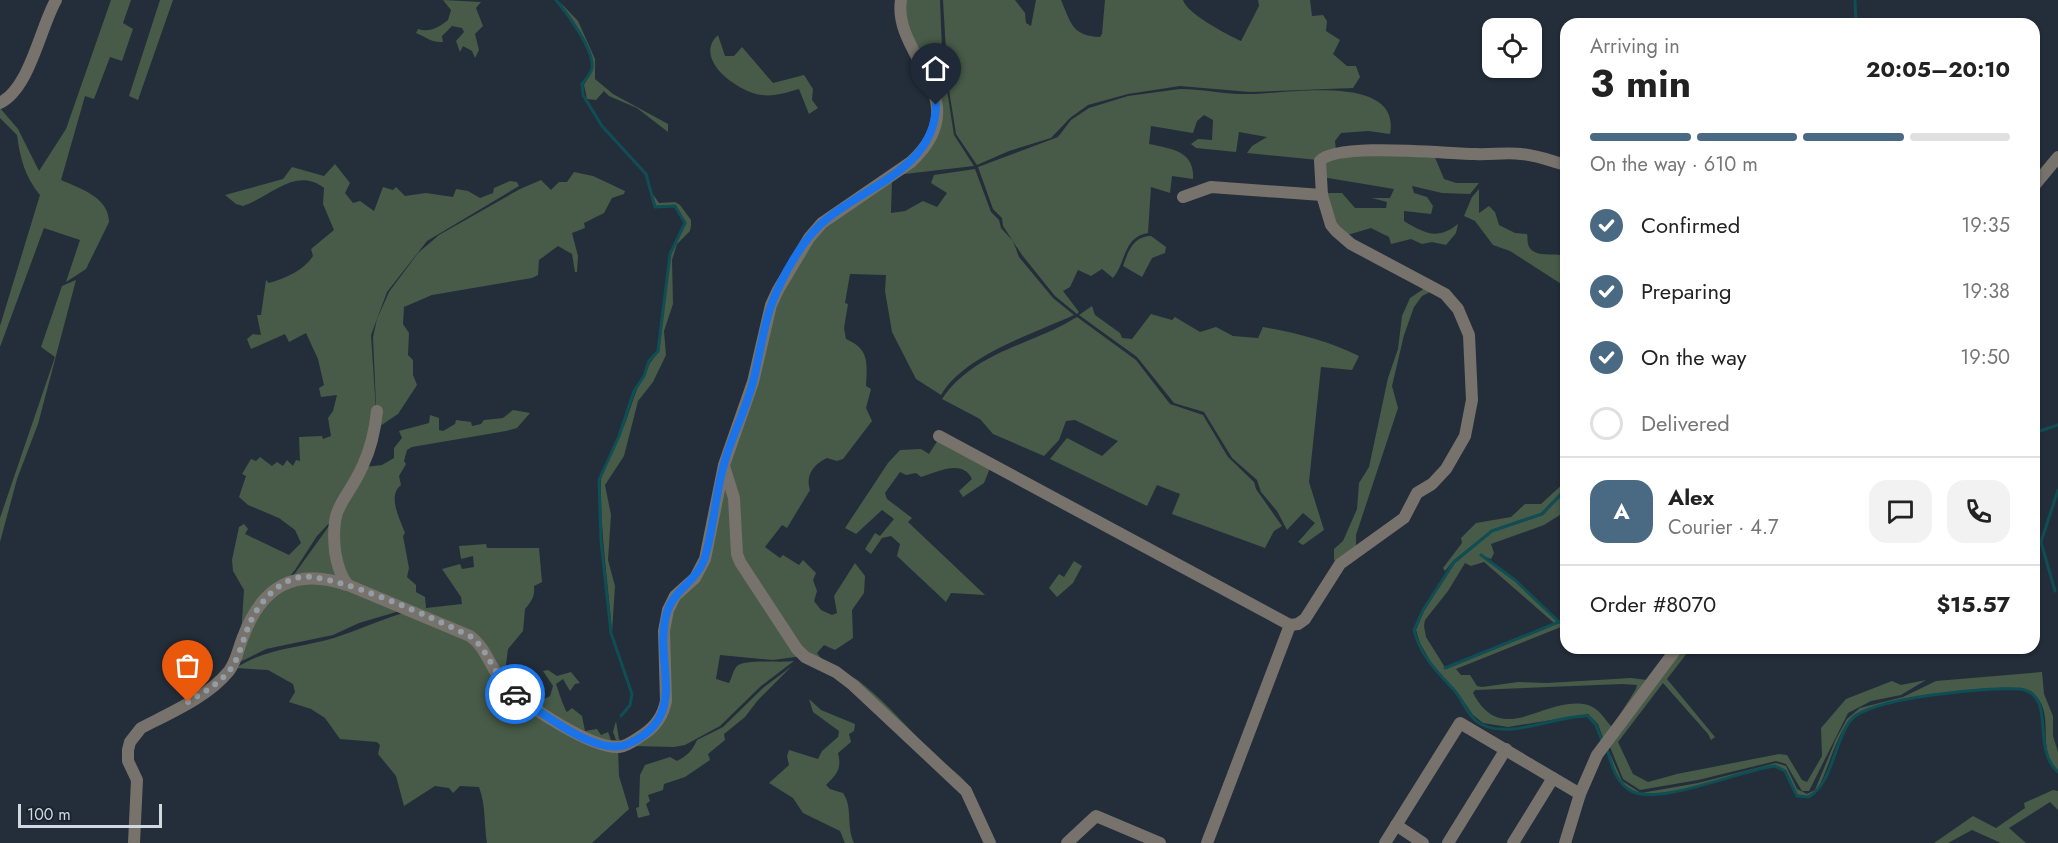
<!DOCTYPE html>
<html lang="en">
<head>
<meta charset="utf-8">
<style>
  :root { --surface:#fff; --page:#f2f2f2; --text:#222; --muted:#767676; --line:#e0e0e0; --accent:#4a6982 }
  body { margin:0; font-family:Jost,sans-serif; background:var(--page); color:var(--text); height:100vh; display:flex; flex-direction:column; font-size:22px; white-space:nowrap }
  * { box-sizing:border-box; margin:0 }
  p { font-size:20px; color:var(--muted) }
  .icon { flex:none; width:33px; height:33px; fill:none; stroke:currentColor; stroke-width:2; stroke-linecap:round; stroke-linejoin:round }
  .map { position:relative; flex:1; overflow:hidden }
  .panel { position:absolute; left:1560px; top:18px; width:480px; height:636px; display:flex; flex-direction:column; background:var(--surface); border-radius:18px; box-shadow:0 2px 4px #0004 }
  .panel>* { flex:none }
  .buttons { position:absolute; left:1482px; top:18px; display:grid; gap:12px }
  .buttons a { display:grid; place-items:center; width:60px; height:60px; border-radius:12px; background:var(--surface); box-shadow:0 2px 4px #0004; font-size:30px }
  .scale { position:absolute; left:18px; bottom:15px; width:144px; box-sizing:border-box; padding-left:6px; border:3px solid #d1d8e0; border-top:0; font-size:16px; line-height:21px; white-space:nowrap; color:#d1d8e0; -webkit-text-stroke:4px #1a2430; paint-order:stroke }
  .pin { position:absolute; display:grid; place-items:center; width:51px; height:51px; color:#fff; margin:-62px -26px; border-radius:50% 50% 50% 0; rotate:-45deg; box-shadow:0 0 6px #0007 }
  .pin .icon { rotate:45deg }
  .courier { position:absolute; display:grid; place-items:center; width:60px; height:60px; margin:-30px; border:4px solid #1a73e8; border-radius:50%; background:#fff; color:#222; box-shadow:0 2px 8px #0007 }
  .headline em { font-style:normal; font-weight:700 }
  .headline div { display:flex; flex-direction:column-reverse }
  .headline { display:flex; align-items:center; justify-content:space-between; height:102px; padding:0 30px }
  h1 { font-size:39px; font-weight:700; line-height:45px }
  .bar { display:grid; grid-template-columns:repeat(4,1fr); gap:9px 6px; align-content:center; height:72px; padding:0 30px }
  .bar i { height:8px; border-radius:4px; background:var(--line) }
  .bar .active { background:var(--accent) }
  .bar p { grid-column:span 4 }
  .line { display:flex; align-items:center; gap:15px; padding:0 30px; border-top:2px solid var(--line) }
  .line div { flex:1 }
  .round { display:grid; place-items:center; flex:none; width:63px; height:63px; border-radius:18px; background:var(--page) }
  ol { padding:0 30px; list-style:none }
  li { display:flex; align-items:center; gap:18px; height:66px }
  li p { margin-inline-start:auto }
  li .icon { padding:6px; border-radius:50%; background:var(--accent); color:#fff; stroke-width:4 }
  li:last-child { color:var(--muted) }
  li i { width:33px; height:33px; border:3px solid var(--line); border-radius:50% }
  .map>svg:first-child { display:block }
</style>
</head>
<body>
<div class="map">
<svg width="2058" height="843" viewBox="0 0 2058 843">
  <rect width="100%" height="100%" fill="#232e3a"/>
  <g fill="#475b48" fill-rule="evenodd">
    <path d="M111 0H131L123 23 133 29 122 61 110 57 94 99 85 96 61 180C79 188 109 197 109 222L86 269 66 282 80 240 44 228 0 347V326L40 195C25 177 20 158 17 135L0 118V108L18 129 39 171 66 129Z"/>
    <path d="M160 0H173L138 100 129 96Z"/>
    <path d="M443 0 481 2 476 8 483 26 475 34 479 50 475 58 472 51 463 46 460 52 456 41 464 32 462 28 452 26 442 36 443 42C432 43 426 37 416 33L418 29C430 33 439 27 448 20L451 10Z"/>
    <path d="M558 0 578 21 595 59V79L613 94 668 124V132L637 108 609 96 604 91 596 100 587 99 584 85C587 79 592 74 593 68 596 50 569 14 558 0Z"/>
    <path d="M903 0H940L942 50 931 76 909 34Z"/>
    <path d="M943 0H1015L1025 13 1026 23 1031 26 1036 0H1061C1071 23 1072 36 1100 37L1102 34 1105 0H1183C1187 14 1228 35 1241 41L1259 6 1258 0H1310L1312 16 1323 15 1327 21 1326 31 1340 40 1333 54 1347 66H1356L1360 77 1353 88 1250 92 1180 86 1128 94 1088 105 1070 118 1051 138 1009 151 977 165 956 134 949 90 938 69 946 51Z"/>
    <path d="M718 35 725 56H734L742 47 773 83 804 75 813 89 812 100 818 108 809 114 799 89C788 92 774 97 762 95 738 92 692 59 718 35Z"/>
    <path d="M937 70 947 90 954 135 974 166 896 175 935 130 932 79Z"/>
    <path d="M1180 89C1203 89 1226 95 1250 94 1284 94 1402 72 1390 134L1368 131 1341 133 1335 141 1336 151 1318 160 1247 153 1252 146 1267 137 1239 132 1236 152 1196 148 1191 144 1198 139 1212 140 1213 120 1204 115 1197 121 1193 133 1151 126 1149 144C1172 149 1195 151 1193 179L1172 176 1170 193 1151 187 1148 233C1123 237 1126 263 1113 278L1102 269 1091 276 1078 270 1070 287 1063 291 1079 312 1077 314 1055 296 1022 255 1003 226 1002 218 993 209 978 167 1058 137 1071 120 1089 108 1128 96Z"/>
    <path d="M1338 155H1434L1444 179 1456 183H1479L1470 194 1442 193 1412 186 1414 193 1427 197 1433 206 1431 214 1404 211V221C1425 234 1438 240 1458 224L1456 233 1446 245 1432 242 1422 244 1411 239 1391 244 1389 237 1371 228 1344 236 1337 230 1324 193H1342L1355 208H1386L1387 202 1372 198H1390L1394 189 1322 177 1323 164Z"/>
    <path d="M335 164 350 183 345 193 353 203 360 201 374 211 383 187 393 190 396 187 405 196 426 193 453 197 456 189 468 191 480 198 493 193 494 188 510 181 517 182 519 186 427 241 387 292 371 335 376 411 373 429 332 520 317 536 295 570 241 636 244 590 233 571 232 560 239 527 244 524 248 529 245 534 289 555 301 543 295 530 279 518 248 505 239 497 246 476 242 474 251 459 256 461 260 457 272 466 277 462 283 466 287 460 293 466 296 460 300 461 299 437 322 436 323 439 331 436 328 418 333 411 337 395 321 397 319 388 324 385 318 359 306 333 289 342 285 334 251 349 247 339 253 334 261 335 257 315H261L266 280 269 283C286 278 304 270 313 256L311 249 334 230 323 204 324 188C296 166 270 197 243 206L236 204 225 195 283 179 292 167 324 176Z"/>
    <path d="M975 169 991 212 999 220 1001 228 1013 241 1019 257 1053 298 1074 315C1033 334 965 355 941 395L916 379 892 332 885 291 886 275 850 274 845 303 848 304 844 328 846 339C870 349 867 364 866 386L871 389 866 408 872 421 843 459 837 461 827 458C814 464 805 475 810 490L787 528 782 525 765 547 780 558 783 555 799 565 803 560 816 573 813 580 817 591 814 601 821 610 832 615 837 613 834 596 855 563 865 576 864 593 852 610 853 638 835 650 824 645 817 653C825 666 846 672 859 681 886 702 909 729 932 753 946 767 966 776 974 795L910 735 807 656 744 564 728 473 774 304 813 236 892 180 891 213 905 211 923 201 937 207 947 193 931 183 934 175Z"/>
    <path d="M574 172 593 176 625 191 624 194 612 198 604 213 584 223 585 228 572 233 578 256 577 272H575L572 254 558 246 539 260 538 275 532 278 432 295 404 307 403 324 409 333 408 355 413 360V375L417 385 398 414 377 428 373 337 377 319 389 292 418 253 439 235 520 189 541 180 551 190 559 182H567Z"/>
    <path d="M1479 189V213L1489 206 1495 212 1499 225 1515 233 1527 234C1528 237 1527 241 1528 244 1532 258 1550 253 1560 255V260L1566 263V287L1510 251 1493 245 1475 221 1464 216 1472 197Z"/>
    <path d="M652 193 659 203 675 202 680 205 691 220V226L690 231 677 244 672 260 673 304 664 331 666 355 653 382 638 401 624 456 605 485 611 515 608 560 615 586 612 632C608 582 600 531 601 480 601 470 621 434 626 421 634 398 642 369 659 352L671 254 686 223 675 205 656 206Z"/>
    <path d="M1151 236 1166 247 1165 253 1152 258 1142 277 1123 266C1128 252 1133 236 1151 236Z"/>
    <path d="M76 280 38 424 17 479 0 542V518L55 357 41 347 62 286Z"/>
    <path d="M1428 286 1434 290 1422 296 1414 307 1404 335 1392 386 1398 408 1356 535V552L1340 563 1334 560V549L1343 541 1357 509 1359 483 1369 467 1388 378 1398 349 1402 316 1410 298Z"/>
    <path d="M1092 306 1095 315 1120 333 1122 338 1132 339 1151 314 1172 320 1175 317 1200 332 1216 327 1233 336 1258 338 1263 327C1297 333 1328 341 1359 356L1352 370 1321 367 1309 482 1324 530 1303 545 1298 542 1315 523 1303 513 1287 530 1277 511 1261 492 1257 480 1232 458 1204 412 1174 403 1137 357 1079 315Z"/>
    <path d="M1077 317 1136 360 1170 404 1203 415 1228 457 1254 482 1256 489 1282 526 1274 531 1265 548 1172 514 1180 494 1157 485 1147 506 1050 459 1067 438 1102 456 1118 441 1075 420 1066 421 1059 440 1044 456 993 434 980 419 942 399C975 351 1030 346 1077 317Z"/>
    <path d="M513 410 530 413 517 428 506 431 412 447 407 450 404 461 406 464 399 476 401 485C387 496 400 519 405 533L403 536 409 568 407 577 416 585V592L425 597 426 608 462 604 461 597 442 569 460 564 462 569 474 567 473 556 461 559 459 546 486 544 487 548H539L542 582 534 586C535 596 532 601 525 609L523 631 508 649 505 672 512 679 521 674 532 686 531 690 544 699 550 696 553 686 543 671 548 670 557 676 571 672 580 683 575 684 570 691 563 679 556 684C558 690 564 708 567 712L572 708 582 716 585 731 597 729 601 735 608 732 611 740H616L613 732 616 721 619 739 623 744 596 741 513 689 481 643 349 584 337 555 342 504 365 467 382 465 394 458V448L402 438 399 431 429 423 430 415 439 418V430L443 431 455 424 456 420 471 422 472 426 481 424 484 420 503 418Z"/>
    <path d="M938 440 990 468 984 483 963 497 959 491 972 479C962 458 936 473 921 477L916 473 906 475 900 472 885 493 887 499 912 518 908 522 985 595 951 593 946 602 897 556 900 544 891 536 882 538 871 554 865 549 875 533 880 536 894 519 882 510 856 534 845 528 888 463 900 450 921 449 929 454Z"/>
    <path d="M1566 481V487L1541 513 1491 530 1453 561 1445 571 1443 568 1462 543 1461 538 1476 523 1511 517 1525 504H1541Z"/>
    <path d="M727 483 734 548 803 656 773 660 720 655 716 679 729 683C732 678 733 670 737 666 745 659 781 663 794 661L761 686 720 726 685 745 674 747 634 746 661 722 671 608 692 583Z"/>
    <path d="M1566 491V511L1544 525 1491 544 1494 553 1491 559 1481 555 1515 581 1558 622 1554 623 1484 562 1471 566 1465 563 1448 591 1425 620 1424 626 1426 637 1446 669 1566 620V625L1456 669 1461 675H1470L1477 686 1482 687 1518 682 1547 683 1631 678 1647 680 1604 741 1598 724 1588 714 1508 727 1483 723 1473 715 1458 693 1437 673 1420 643 1416 630 1424 611 1455 563 1492 532 1543 515ZM1622 684 1637 685 1636 689 1612 727C1604 719 1600 709 1588 705 1545 694 1503 750 1473 693L1475 690Z"/>
    <path d="M329 526 341 578 293 576Z"/>
    <path d="M1074 561 1082 566 1073 583 1057 597 1049 588 1059 574 1064 577Z"/>
    <path d="M321 579 403 610 359 623 333 635 266 649 236 664 248 629 278 589Z"/>
    <path d="M409 611 465 636 512 696 618 748 619 776 629 809 592 843H487C484 826 486 805 479 787L460 786 453 793 449 788 435 786 404 806 396 776 378 754 380 745 377 742 340 739 325 718 311 709 289 702 295 692 293 684 268 670 236 668C266 648 300 648 334 638 359 630 382 619 409 611Z"/>
    <path d="M1680 648H1691L1667 679 1715 737 1711 740 1708 734 1663 683 1618 742 1633 774 1648 782 1677 774 1779 754 1787 755 1802 780 1807 782 1822 756 1821 728 1846 699 1892 681 1901 685 1926 680 1901 695 1871 701 1848 713 1809 791H1802L1786 764 1776 761 1698 780 1640 790 1623 779 1608 742Z"/>
    <path d="M792 666 758 700 745 717 724 734 725 740 708 754 710 760 685 777 664 784 663 790 648 795 650 801 646 804 650 815 638 818 636 808 639 807 640 775 645 765 670 757 677 761C687 756 693 750 697 740L723 727 763 688Z"/>
    <path d="M2042 672 2044 694 2053 716V736L2058 752V771C2034 748 2058 714 2032 692 2015 678 1869 701 1853 716 1836 733 1829 769 1817 790L1806 797 1796 794 1786 771 1775 766C1743 768 1652 809 1627 788 1615 778 1611 761 1607 747L1622 781 1641 793 1698 783 1776 763 1786 766 1797 789 1807 794 1815 790 1836 739 1847 719 1860 708 1903 697 1936 681Z"/>
    <path d="M809 699 821 710 855 724 854 731 849 734 851 742 838 753C842 769 837 774 826 785L830 789 843 793C853 807 846 826 854 843H845L840 831 803 813 793 798 769 783 789 765 787 756 789 750 818 759 822 751 838 737 839 731 813 712Z"/>
    <path d="M2053 790 2058 791V810L2050 802 2009 828 2026 843H2001L1972 830 1948 843H1934L1973 816 1996 828 2025 808 2024 803Z"/>
  </g>
  <g fill="none" stroke-linecap="round" stroke-linejoin="round">
    <g stroke="#0f4e54" stroke-width="3">
      <path d="M556 0C567 13 595 51 592 68 591 74 586 79 582 84L583 95 602 126 646 174 655 207 675 206 685 223 670 254 658 351 649 361 644 376 634 391 619 436 599 480 601 541 611 633 632 694 630 705 621 716"/>
      <path d="M1855 0 1856 24"/>
      <path d="M2034 433 2058 425"/>
      <path d="M1566 489 1542 514 1492 531 1454 562 1423 610 1414 630C1420 655 1437 672 1454 690 1462 699 1466 712 1475 720 1502 744 1557 714 1588 716L1596 725 1602 741"/>
      <path d="M1481 555 1515 580 1559 622"/>
      <path d="M2055 591 2041 542 2058 490"/>
      <path d="M1445 668 1566 619"/>
      <path d="M1607 749C1611 763 1615 780 1628 789 1654 809 1743 769 1775 766L1785 771 1797 796 1809 797C1833 782 1834 742 1850 721 1868 697 1989 687 2020 689 2058 695 2030 748 2058 772"/>
    </g>
    <g stroke="#77736c" stroke-width="12">
      <path d="M0 103C30 88 40 28 56 0"/>
      <path d="M2034 186 2058 157"/>
      <path d="M1183 197 1211 187 1322 195"/>
      <path d="M377 411C375 430 371 448 363 465 346 504 330 502 335 551 337 564 340 576 348 585L470 636C488 649 491 672 507 687 527 706 592 749 619 747 628 746 636 739 644 734 656 726 663 716 666 701L664 631 668 610 675 596 695 578 705 559 724 465 753 382 771 305 778 290 809 238 822 223 911 162C979 99 892 56 901 0"/>
      <path d="M939 436 1290 625 1207 843"/>
      <path d="M724 466 734 498 737 554 740 562 797 649 805 657 836 672 853 685 966 791 990 843"/>
      <path d="M1290 625 1298 624 1305 619 1340 564 1404 518 1417 493 1432 484 1446 469 1465 436 1472 400 1469 335 1458 309 1445 294 1351 244 1336 231 1331 225 1322 195 1320 161C1337 142 1447 154 1475 154 1490 155 1506 152 1521 154 1537 155 1551 161 1566 165"/>
      <path d="M1396 825 1423 843"/>
      <path d="M134 843 137 780 128 761V750L130 742 141 728C170 713 208 697 229 671 237 660 238 649 243 637 262 586 295 567 347 585"/>
      <path d="M1067 843 1096 816 1160 843"/>
      <path d="M1385 843 1460 723 1580 794"/>
      <path d="M1448 843 1506 749"/>
      <path d="M1513 843 1553 778"/>
      <path d="M1565 843 1580 794 1597 755 1677 648"/>
    </g>
  </g>
  <g fill="none" stroke-linecap="round" stroke-linejoin="round">
    <path stroke="#949ca6" stroke-width="6" stroke-dasharray="0 10.8" d="M188 702C205 691 223 682 234 664 242 649 245 630 255 613 265 597 281 580 301 577 335 573 435 619 470 636 490 651 494 678 515 694"/>
    <path stroke="#1a73e8" stroke-width="8" d="M515 694C539 711 598 758 628 744 692 715 652 664 667 612 674 589 698 581 705 557 714 527 715 495 724 464 732 435 747 408 754 378 760 354 763 327 772 303 782 277 801 242 822 223 863 186 935 170 936 105"/>
  </g>
</svg>
<div class="buttons">
<a><svg class="icon" aria-label="locate" viewBox="0 0 24 24"><circle cx="12" cy="12" r="6"/><path d="M12 2v4M12 18v4M2 12h4M18 12h4"/></svg></a>
</div>
<div class="scale">100 m</div>
<div class="pin" style="left:188px;top:702px;background:#ea580c"><svg class="icon" aria-label="bag" viewBox="0 0 24 24"><path d="M5 8h14l-1 12H6zM9 8a3 3 0 0 1 6 0"/></svg></div>
<div class="pin" style="left:936px;top:105px;background:#1f2937"><svg class="icon" aria-label="home" viewBox="0 0 24 24"><path d="M3 11l9-7 9 7M6 9v11h12V9"/></svg></div>
<div class="courier" style="left:515px;top:694px"><svg class="icon" aria-label="car" viewBox="0 0 24 24"><path d="M5 17H2v-5l4-1 3-4h7l3 4 3 1v5h-3M9 17h6M6 11h13"/><circle cx="7" cy="17" r="2"/><circle cx="17" cy="17" r="2"/></svg></div>
<section class="panel">
<div class="headline"><div><h1>3 min</h1><p>Arriving in</p></div><em>20:05–20:10</em></div>
<div class="bar"><i class="active"></i><i class="active"></i><i class="active"></i><i></i><p>On the way · 610 m</p></div>
<ol>
<li><svg class="icon" aria-label="check" viewBox="0 0 24 24"><path d="M5 12l5 5 9-10"/></svg>Confirmed<p>19:35</p></li>
<li><svg class="icon" aria-label="check" viewBox="0 0 24 24"><path d="M5 12l5 5 9-10"/></svg>Preparing<p>19:38</p></li>
<li><svg class="icon" aria-label="check" viewBox="0 0 24 24"><path d="M5 12l5 5 9-10"/></svg>On the way<p>19:50</p></li>
<li><i></i>Delivered</li>
</ol>
<div class="line" style="height:108px"><b class="round" style="background:var(--accent);color:#fff">A</b><div><b>Alex</b><p>Courier · 4.7</p></div><a class="round"><svg class="icon" aria-label="chat" viewBox="0 0 24 24"><path d="M4 5h16v11H9l-5 4z"/></svg></a><a class="round"><svg class="icon" aria-label="phone" viewBox="0 0 24 24"><path d="M5 4h4l2 5-3 2q2 4 5 5l2-3 5 2v4C11 20 4 13 5 4z"/></svg></a></div>
<div class="line" style="height:78px"><div>Order #8070</div><b>$15.57</b></div>
</section>
</div>
</body>
</html>
